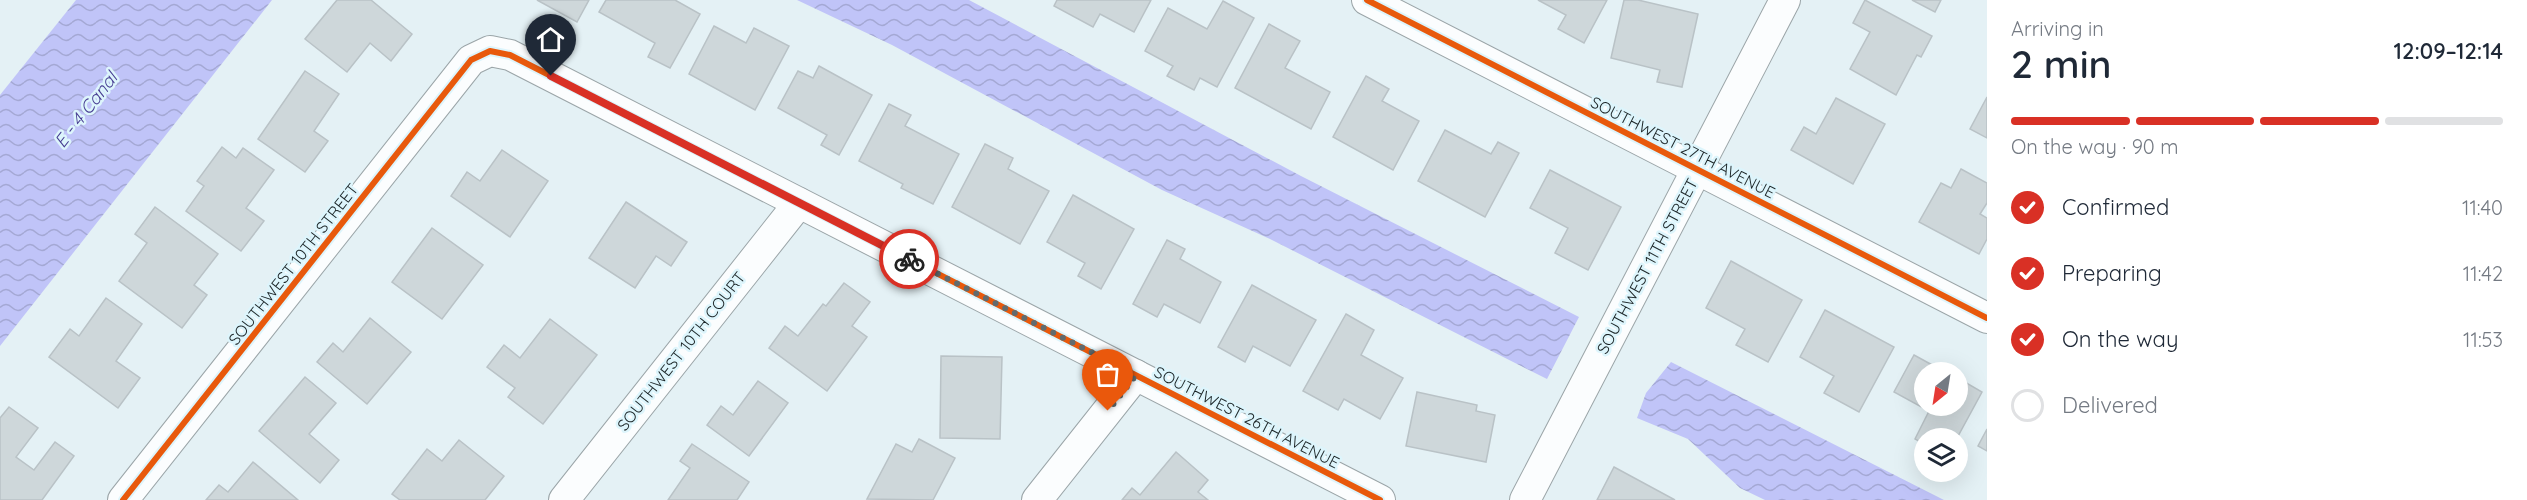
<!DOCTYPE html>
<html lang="en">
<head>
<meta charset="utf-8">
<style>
  :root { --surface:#fff; --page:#f6f6f7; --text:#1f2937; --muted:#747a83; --line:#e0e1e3; --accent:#d93025 }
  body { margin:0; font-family:Quicksand,sans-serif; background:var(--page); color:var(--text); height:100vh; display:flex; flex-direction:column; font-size:22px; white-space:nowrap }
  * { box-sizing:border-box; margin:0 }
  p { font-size:20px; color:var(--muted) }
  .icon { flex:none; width:33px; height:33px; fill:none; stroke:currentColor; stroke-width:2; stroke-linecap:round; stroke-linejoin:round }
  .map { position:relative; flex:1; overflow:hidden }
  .panel { display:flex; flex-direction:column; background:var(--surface); width:540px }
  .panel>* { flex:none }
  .needle { width:39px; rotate:210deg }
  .tools { position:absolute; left:1914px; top:362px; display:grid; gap:12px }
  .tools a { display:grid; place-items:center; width:54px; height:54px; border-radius:50%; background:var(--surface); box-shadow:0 6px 24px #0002; font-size:30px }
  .pin { position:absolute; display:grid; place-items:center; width:51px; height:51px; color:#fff; margin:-62px -26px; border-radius:50% 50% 50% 0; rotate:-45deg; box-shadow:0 0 6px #0007 }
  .pin .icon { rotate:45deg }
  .courier { position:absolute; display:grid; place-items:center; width:60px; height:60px; margin:-30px; border:4px solid #d93025; border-radius:50%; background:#fff; color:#222; box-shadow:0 2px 8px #0007 }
  .head em { font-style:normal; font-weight:600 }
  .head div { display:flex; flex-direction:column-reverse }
  .head { display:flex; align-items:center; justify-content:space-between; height:102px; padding:0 24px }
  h1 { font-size:39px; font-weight:600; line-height:45px }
  .bar { display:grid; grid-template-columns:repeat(4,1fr); gap:9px 6px; align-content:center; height:72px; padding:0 24px }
  .bar i { height:8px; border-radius:4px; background:var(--line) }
  .bar .current { background:var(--accent) }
  .bar p { grid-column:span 4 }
  ol { padding:0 24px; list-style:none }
  li { display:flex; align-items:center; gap:18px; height:66px }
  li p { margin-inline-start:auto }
  li .icon { padding:6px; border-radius:50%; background:var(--accent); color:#fff; stroke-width:4 }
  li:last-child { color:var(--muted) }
  li i { width:33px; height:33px; border:3px solid var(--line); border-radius:50% }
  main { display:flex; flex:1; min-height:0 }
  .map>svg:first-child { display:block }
</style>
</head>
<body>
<main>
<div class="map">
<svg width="1987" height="500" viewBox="0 0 1987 500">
  <defs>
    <pattern id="water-waves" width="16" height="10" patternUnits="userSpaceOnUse" patternTransform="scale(1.5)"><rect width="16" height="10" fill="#c0c4f8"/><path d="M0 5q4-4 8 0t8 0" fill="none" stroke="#a4a8d4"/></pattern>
  </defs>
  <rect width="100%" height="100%" fill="#e4f1f5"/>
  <g fill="url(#water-waves)">
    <path d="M76 0H272L0 346V95Z"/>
    <path d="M797 0H969L1301 176 1579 317 1547 379 1270 239 1162 190 892 45Z"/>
    <path d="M1671 362 1944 500H1765L1740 488 1688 439 1637 418 1646 393Z"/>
  </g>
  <g fill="#ced7da" stroke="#b9c2c6" stroke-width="1.5">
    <path d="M337 0H371L412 34 391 61 370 43 347 72 305 39Z"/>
    <path d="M537 0H589L577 22Z"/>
    <path d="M606 0H675L700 14 670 68 648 57 655 43 599 12Z"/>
    <path d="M1057 0H1151L1134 32 1100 14 1093 27 1054 6Z"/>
    <path d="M1538 0H1607L1584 43 1558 29 1566 15Z"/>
    <path d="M1624 0H1638L1698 14 1682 87 1657 82 1660 70 1611 58Z"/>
    <path d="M1865 0 1932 36 1921 57 1917 55 1896 95 1850 69 1870 32 1853 23Z"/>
    <path d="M1912 0H1941L1935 12Z"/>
    <path d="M1223 1 1254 18 1217 87 1200 78 1194 90 1167 76 1173 66 1145 51 1168 8 1207 29Z"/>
    <path d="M1269 24 1300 41 1285 68 1330 92 1311 129 1235 88Z"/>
    <path d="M714 26 746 43 754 28 789 46 755 110 689 74Z"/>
    <path d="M819 66 872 95 839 155 821 145 827 135 778 108 798 71 813 78Z"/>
    <path d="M305 71 339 94 314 131 328 141 305 172 258 139Z"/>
    <path d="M1366 76 1389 89 1382 101 1419 121 1393 170 1333 137Z"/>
    <path d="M1987 97V138L1970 129Z"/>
    <path d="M1836 98 1885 124 1853 184 1791 150 1804 127 1816 134Z"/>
    <path d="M889 104 911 115 905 126 959 154 933 204 901 188 903 184 859 161Z"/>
    <path d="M1445 130 1491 154 1498 142 1519 153 1485 217 1418 181Z"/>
    <path d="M985 144 1013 158 1008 169 1049 191 1020 244 952 207Z"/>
    <path d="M222 147 236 158 243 148 274 170 246 208 264 221 241 251 186 211 204 186 197 181Z"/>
    <path d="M502 150 548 181 510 237 451 196 467 172 480 181Z"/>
    <path d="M1961 169 1987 183V203L1980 214 1987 218V239L1979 254 1919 222 1941 183 1951 188Z"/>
    <path d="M1550 170 1621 207 1588 270 1555 253 1568 228 1530 208Z"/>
    <path d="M1073 195 1134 229 1101 289 1078 276 1085 263 1047 242Z"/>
    <path d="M626 202 687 242 671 266 656 256 635 288 589 258Z"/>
    <path d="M155 207 218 254 194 285 207 295 182 328 119 281 147 243 135 234Z"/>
    <path d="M432 228 483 265 442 319 392 282Z"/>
    <path d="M1167 240 1185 249 1180 259 1221 282 1200 323 1164 304 1157 317 1133 304Z"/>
    <path d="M1731 261 1802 300 1768 362 1736 345 1745 329 1706 308Z"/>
    <path d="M844 283 870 302 852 326 867 337 827 391 769 348 785 326 798 336 823 304 826 306Z"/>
    <path d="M1252 285 1316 320 1290 366 1253 346 1245 362 1218 347Z"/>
    <path d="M106 298 142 324 116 361 140 378 118 408 49 357 70 329 79 336Z"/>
    <path d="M1825 310 1894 347 1859 412 1824 393 1834 376 1800 357Z"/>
    <path d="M1346 314 1374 330 1361 355 1403 378 1380 419 1344 399 1338 410 1303 391Z"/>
    <path d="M370 318 411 352 367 404 317 362 333 343 343 352Z"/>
    <path d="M550 319 597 355 543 424 508 397 515 388 487 367 504 345 520 358Z"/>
    <path d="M1914 355 1945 372H1924V405H1958V378L1982 392 1957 438H1924V444L1915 439 1929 411 1894 392Z"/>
    <path d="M941 356 1002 357 1000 439 940 438Z"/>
    <path d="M305 377 336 403 309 434 339 460 320 483 259 431Z"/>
    <path d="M758 381 788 403 749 456 707 425 721 406 733 415Z"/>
    <path d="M1417 392 1477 405 1476 411 1495 415 1486 462 1406 446Z"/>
    <path d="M9 407 38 428 16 457 34 470 55 442 74 456 42 500H0V418Z"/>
    <path d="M1987 429V451L1978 446Z"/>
    <path d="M919 439 955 458 933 500 867 499 896 444 912 452Z"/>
    <path d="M459 440 504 476 485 500H400L392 494 427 449 442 461Z"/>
    <path d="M692 444 749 482 737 500H668L690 468 680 461Z"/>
    <path d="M1176 452 1208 480 1198 492 1208 500H1122L1132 488 1140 495Z"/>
    <path d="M253 462 298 500H206L219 485 228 492Z"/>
    <path d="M1614 467 1675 500H1597Z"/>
  </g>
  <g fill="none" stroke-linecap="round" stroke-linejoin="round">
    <g stroke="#9ba5a8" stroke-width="32">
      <g id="street">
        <path d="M1367 0 1987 318"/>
        <path d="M123 500 471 60 490 51 510 55 1380 500"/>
        <path d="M564 500 799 203"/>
        <path d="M1037 500 1136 375"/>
        <path d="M1525 500 1785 0"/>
      </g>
    </g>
    <use href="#street" stroke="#fbfdfe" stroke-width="30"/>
    <g stroke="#ddf5fc" stroke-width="10">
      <g id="cycleway">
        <path d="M1367 0 1987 318"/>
        <path d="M123 500 471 60 490 51 510 55 1380 500"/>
      </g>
    </g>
    <use href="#cycleway" stroke="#e8590c" stroke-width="6"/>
  </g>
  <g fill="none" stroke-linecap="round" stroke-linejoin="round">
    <path stroke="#616b6e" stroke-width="6" stroke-dasharray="0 10.8" d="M909 259 1136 375 1108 411"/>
    <path stroke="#d93025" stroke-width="8" d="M551 76 909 259"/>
  </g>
  <g text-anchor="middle" stroke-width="5" stroke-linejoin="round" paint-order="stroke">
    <g font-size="16" fill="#1a2325" stroke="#ddf5fc">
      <text transform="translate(1683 147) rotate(27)" y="6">SOUTHWEST 27TH AVENUE</text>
      <text transform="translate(293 264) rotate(-52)" y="6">SOUTHWEST 10TH STREET</text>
      <text transform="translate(1647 266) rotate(-62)" y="6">SOUTHWEST 11TH STREET</text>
      <text transform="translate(681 351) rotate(-52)" y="6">SOUTHWEST 10TH COURT</text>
      <text transform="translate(1247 417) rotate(27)" y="6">SOUTHWEST 26TH AVENUE</text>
    </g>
    <g font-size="18" font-style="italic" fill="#483e93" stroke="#ddf5fc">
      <text transform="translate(86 110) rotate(-52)" y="6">E - 4 Canal</text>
    </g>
  </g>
</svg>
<div class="tools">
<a><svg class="needle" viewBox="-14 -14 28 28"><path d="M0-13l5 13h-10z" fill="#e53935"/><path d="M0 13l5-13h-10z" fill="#747a83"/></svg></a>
<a><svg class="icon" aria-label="layers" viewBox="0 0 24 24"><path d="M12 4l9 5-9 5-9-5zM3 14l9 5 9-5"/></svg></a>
</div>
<div class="pin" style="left:1108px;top:411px;background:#ea580c"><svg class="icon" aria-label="bag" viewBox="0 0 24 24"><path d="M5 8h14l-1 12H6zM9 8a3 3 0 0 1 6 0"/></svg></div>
<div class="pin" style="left:551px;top:76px;background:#1f2937"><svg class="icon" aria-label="home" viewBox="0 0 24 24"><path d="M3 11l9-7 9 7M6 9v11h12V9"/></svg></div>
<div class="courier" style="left:909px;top:259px"><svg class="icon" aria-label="bike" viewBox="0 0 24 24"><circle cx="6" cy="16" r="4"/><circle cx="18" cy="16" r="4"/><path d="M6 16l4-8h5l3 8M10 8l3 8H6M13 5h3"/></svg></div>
</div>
<section class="panel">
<div class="head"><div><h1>2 min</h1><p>Arriving in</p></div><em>12:09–12:14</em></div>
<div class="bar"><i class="current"></i><i class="current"></i><i class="current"></i><i></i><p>On the way · 90 m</p></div>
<ol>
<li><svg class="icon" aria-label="check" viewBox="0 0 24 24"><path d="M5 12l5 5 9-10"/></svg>Confirmed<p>11:40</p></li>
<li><svg class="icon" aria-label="check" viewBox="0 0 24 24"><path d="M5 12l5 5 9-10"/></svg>Preparing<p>11:42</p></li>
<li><svg class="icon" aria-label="check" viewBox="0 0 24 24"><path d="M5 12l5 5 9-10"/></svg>On the way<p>11:53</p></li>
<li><i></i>Delivered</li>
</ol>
</section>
</main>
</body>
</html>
